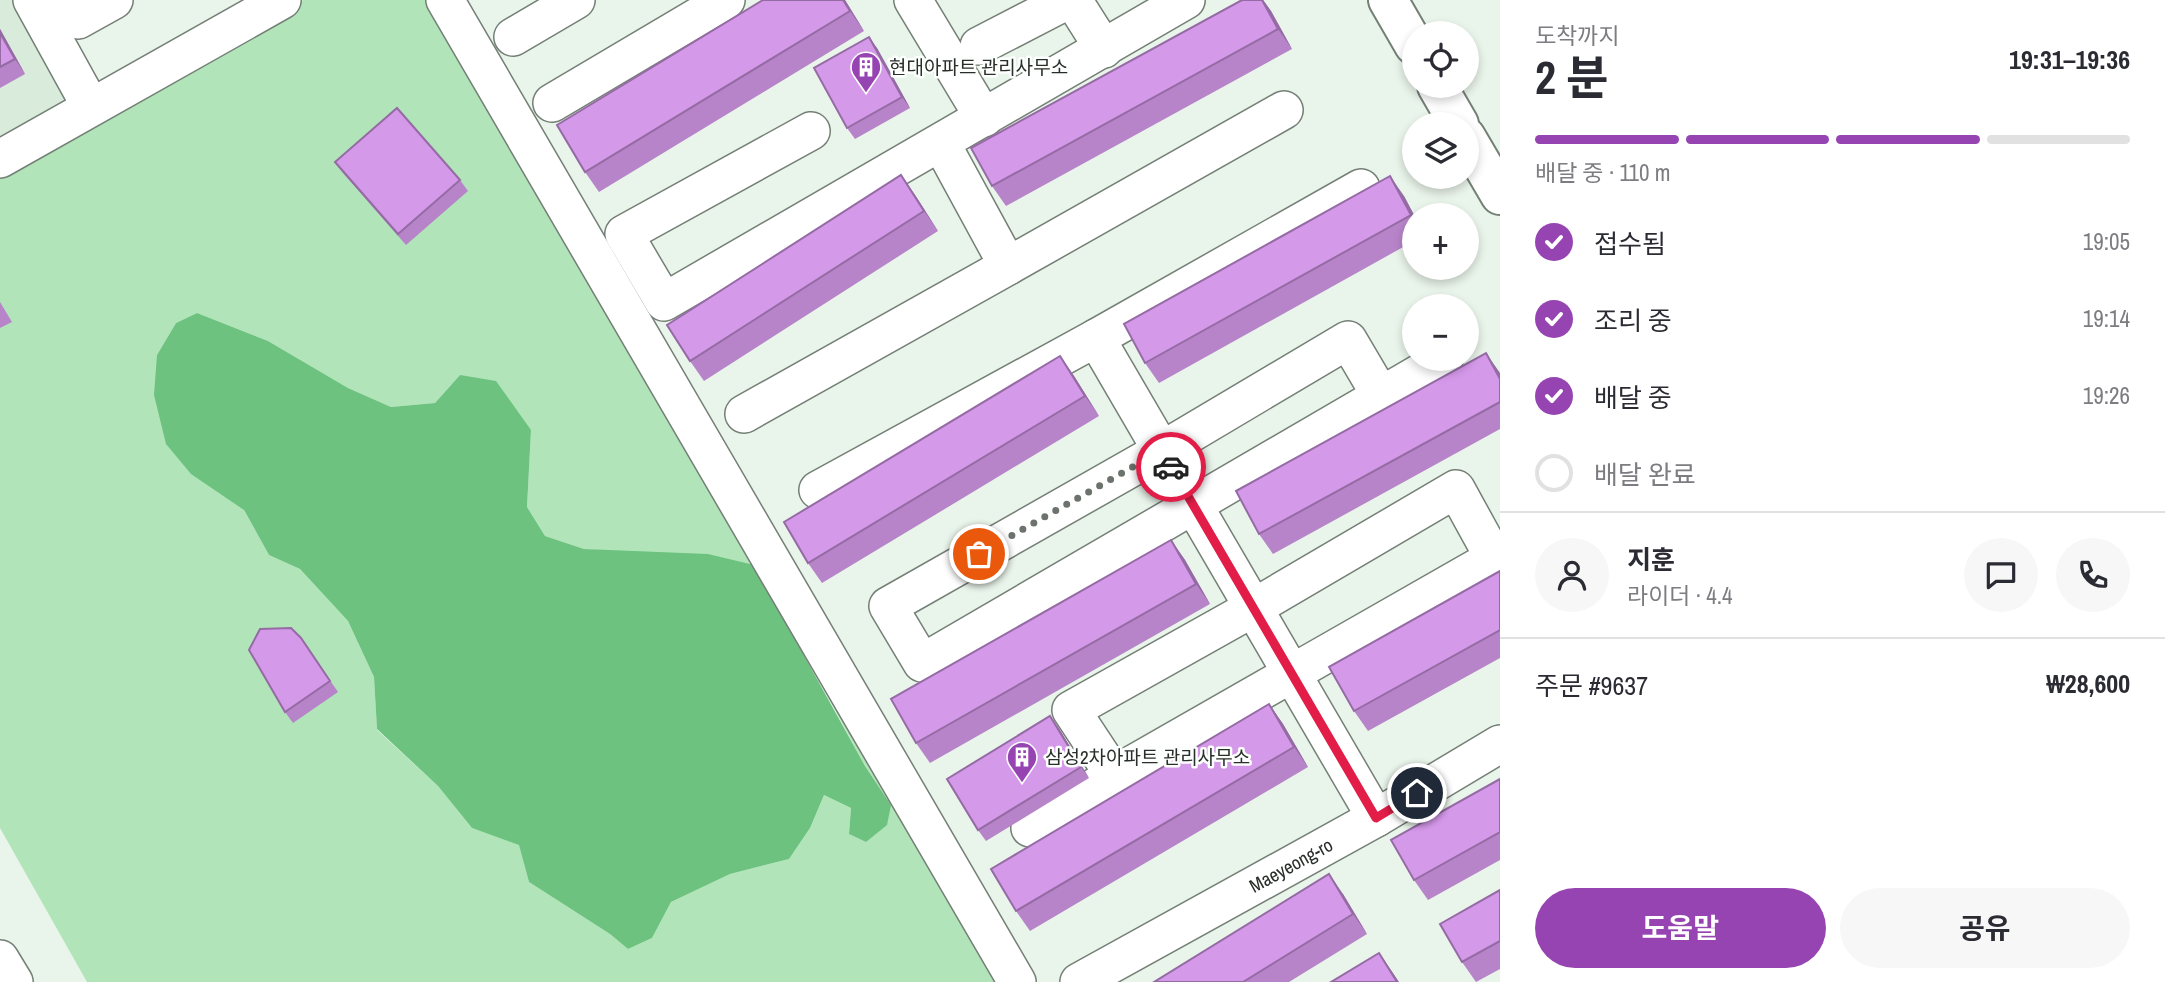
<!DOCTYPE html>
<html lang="ko">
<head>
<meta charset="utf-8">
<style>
  :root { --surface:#fff; --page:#f7f7f7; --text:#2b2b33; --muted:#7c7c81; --line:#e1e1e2; --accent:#9744b3 }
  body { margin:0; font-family:"Archivo Narrow","Noto Sans KR",sans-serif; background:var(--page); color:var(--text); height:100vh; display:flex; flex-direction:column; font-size:26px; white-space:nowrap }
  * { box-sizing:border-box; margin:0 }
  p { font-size:23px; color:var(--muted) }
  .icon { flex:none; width:38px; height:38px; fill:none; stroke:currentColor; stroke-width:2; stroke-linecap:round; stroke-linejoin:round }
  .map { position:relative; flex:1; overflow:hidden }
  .details { display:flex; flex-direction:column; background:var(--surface); width:665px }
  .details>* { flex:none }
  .controls { position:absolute; left:1402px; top:21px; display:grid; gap:14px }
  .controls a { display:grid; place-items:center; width:77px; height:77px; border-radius:50%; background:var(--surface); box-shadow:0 4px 10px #0003; font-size:35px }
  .pin { position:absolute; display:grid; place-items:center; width:60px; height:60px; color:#fff; margin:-30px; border:4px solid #fff; border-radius:50%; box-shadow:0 2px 7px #0007 }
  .courier { position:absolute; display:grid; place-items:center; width:70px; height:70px; margin:-35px; border:5px solid #e11d48; border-radius:50%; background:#fff; color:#222; box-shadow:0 2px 9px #0007 }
  .headline em { font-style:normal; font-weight:700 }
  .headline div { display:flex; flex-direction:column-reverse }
  .headline { display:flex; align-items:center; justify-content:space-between; height:119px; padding:0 35px }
  h1 { font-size:46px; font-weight:700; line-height:52px }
  .bar { display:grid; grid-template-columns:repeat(4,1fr); gap:10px 7px; align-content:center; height:84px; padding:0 35px }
  .bar i { height:9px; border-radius:5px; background:var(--line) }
  .bar .current { background:var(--accent) }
  .bar p { grid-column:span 4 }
  .line { display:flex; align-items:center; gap:18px; padding:0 35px; border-top:2px solid var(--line) }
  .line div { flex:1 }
  .round { display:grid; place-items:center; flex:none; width:74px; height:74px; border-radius:37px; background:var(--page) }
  ol { padding:0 35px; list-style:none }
  li { display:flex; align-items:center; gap:21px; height:77px }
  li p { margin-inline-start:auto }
  li .icon { padding:7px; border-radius:50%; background:var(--accent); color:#fff; stroke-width:4 }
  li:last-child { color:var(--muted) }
  li i { width:38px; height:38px; border:4px solid var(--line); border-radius:50% }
  .button { display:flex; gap:14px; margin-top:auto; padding:14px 35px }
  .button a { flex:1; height:80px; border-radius:42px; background:var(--accent); color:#fff; font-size:28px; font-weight:700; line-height:80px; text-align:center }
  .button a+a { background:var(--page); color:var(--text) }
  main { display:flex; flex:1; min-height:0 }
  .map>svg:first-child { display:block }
</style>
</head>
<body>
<main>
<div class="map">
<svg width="1500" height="982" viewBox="0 0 1500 982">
  <rect width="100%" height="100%" fill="#e9f4ea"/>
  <path fill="#d9ebdb" d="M0 0H16L73 103 0 145Z"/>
  <path fill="#b1e5b9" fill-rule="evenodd" d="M303 0H434L1002 982H87L0 828V172ZM197 313 268 341 348 388 391 407 435 403 460 375 531 430 527 507 545 536 584 549 637 553 806 656 865 766 891 805 866 842 849 834 851 808 824 795 810 828 789 859 730 874 671 902 652 938 628 949 610 934 529 882 519 844 472 828 438 786 377 730 374 677 348 621 300 569 269 555 157 355 176 323Z"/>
  <path fill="#6cc27e" d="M197 313 268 341 348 388 391 407 435 403 460 375 496 381 531 430 527 507 545 536 584 549 708 554 754 565 865 766 891 805 887 825 866 842 849 834 851 808 824 795 810 828 789 859 730 874 671 902 652 938 628 949 610 934 529 882 519 845 472 828 438 786 377 729 374 677 348 621 300 569 269 555 244 510 191 474 166 444 154 395 157 355 176 323Z"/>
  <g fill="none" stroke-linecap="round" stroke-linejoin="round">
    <g stroke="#747f76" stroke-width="40">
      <g id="minor">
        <path d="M32 0 91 107"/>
        <path d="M66 0 78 20 114 0"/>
        <path d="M445 0 1017 982"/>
        <path d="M913 0 984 118"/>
        <path d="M1073 0 1104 49"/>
        <path d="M513 37 576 0"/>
        <path d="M979 46 1068 0"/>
        <path d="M552 103 726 0"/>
        <path d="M811 131 624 234 664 302 1186 0"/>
        <path d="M941 143 1008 266 1284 110"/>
        <path d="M0 159 282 0"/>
        <path d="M1361 188 1096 338 1376 818"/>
        <path d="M1381 396 1348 340 1161 451 888 606 922 663C1097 562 1271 461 1444 359"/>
        <path d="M744 414 1008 266"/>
        <path d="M818 490 1096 338"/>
        <path d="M1030 828 1114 775 1494 558 1456 489 1253 608 1071 710 1114 775"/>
        <path d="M0 959 14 982"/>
        <path id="s1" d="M1079 982 1376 818 1500 744"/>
      </g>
    </g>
    <g stroke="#747f76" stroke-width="42">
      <g id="major">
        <path d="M1388 0 1414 45"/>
        <path d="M1437 86 1459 124"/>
        <path d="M1466 137 1500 195"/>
      </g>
    </g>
    <use href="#minor" stroke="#fff" stroke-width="37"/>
    <use href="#major" stroke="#fff" stroke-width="38"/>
  </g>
  <g fill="#b784c9">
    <path d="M845 0 864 31 599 192 585 172Z"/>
    <path d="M1242 0H1263L1271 11 1292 49 1006 206 992 186Z"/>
    <path d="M0 29 25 74 0 88Z"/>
    <path d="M877 48 910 108 855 139 847 128Z"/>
    <path d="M335 162 460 180 468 191 406 245 343 173Z"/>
    <path d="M915 195 938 231 704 381 690 361Z"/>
    <path d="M1404 196 1414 215V241L1159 383 1145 363Z"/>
    <path d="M0 302 12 322 0 328Z"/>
    <path d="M1060 356 1074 376 1099 416 822 583 808 563Z"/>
    <path d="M1500 374V429L1273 554 1259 534Z"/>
    <path d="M1171 540 1185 560 1210 604 930 763 916 743Z"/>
    <path d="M1500 571V658L1368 731 1354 711Z"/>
    <path d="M301 638 338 692 293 723 285 712Z"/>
    <path d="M1269 704 1283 724 1308 767 1030 931 1016 911Z"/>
    <path d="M1058 727 1089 778 986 841 978 830Z"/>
    <path d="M1500 779V860L1428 900 1414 880Z"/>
    <path d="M1500 890V969L1476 982 1462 962Z"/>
    <path d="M1343 894 1367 934 1289 982H1154Z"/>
  </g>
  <g fill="#956ba4">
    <path d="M843 0H845L864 31 850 11Z"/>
    <path d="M1262 0H1263L1271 11 1292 49 1278 29Z"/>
    <path d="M0 29 25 74 15 59 0 33Z"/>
    <path d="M869 37 877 48 910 108 902 97Z"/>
    <path d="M901 175 915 195 938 231 924 211Z"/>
    <path d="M1390 176 1404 196 1414 215V219Z"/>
    <path d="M1486 353 1500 373V379Z"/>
    <path d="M1060 356 1074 376 1099 416 1085 396Z"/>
    <path d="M1171 540 1185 560 1210 604 1196 584Z"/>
    <path d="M1269 704 1283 724 1308 767 1294 747Z"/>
    <path d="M1050 716 1058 727 1089 778 1081 767Z"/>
    <path d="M1329 874 1343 894 1367 934 1353 914Z"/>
    <path d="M1379 953 1393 973 1399 982H1397Z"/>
  </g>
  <g fill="#d599ea" stroke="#956ba4" stroke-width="2">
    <path d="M763 0H843L850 11 585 172 557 125Z"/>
    <path d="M1242 0H1262L1278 29 992 186 971 148Z"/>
    <path d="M0 33 15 59 0 67Z"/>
    <path d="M869 37 902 97 847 128 814 68Z"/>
    <path d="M397 108 460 180 398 234 335 162Z"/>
    <path d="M901 175 924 211 690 361 667 325Z"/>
    <path d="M1390 176 1411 215 1145 363 1124 324Z"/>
    <path d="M1486 353 1500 379V402L1259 534 1236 491Z"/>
    <path d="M1060 356 1085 396 808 563 784 522Z"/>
    <path d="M1171 540 1196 584 916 743 891 699Z"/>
    <path d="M1500 571V630L1354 711 1329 667Z"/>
    <path d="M291 628 301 638 330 681 285 712 249 650 260 629Z"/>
    <path d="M1269 704 1294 747 1016 911 991 869Z"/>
    <path d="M1050 716 1081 767 978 830 947 779Z"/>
    <path d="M1500 779V832L1414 880 1391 840Z"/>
    <path d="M1329 874 1353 914 1243 982H1154Z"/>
    <path d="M1500 890V941L1462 962 1440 924Z"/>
    <path d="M1379 953 1397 982H1331Z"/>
  </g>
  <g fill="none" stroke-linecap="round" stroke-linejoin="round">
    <path stroke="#6c736d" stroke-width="7" stroke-dasharray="0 12.6" d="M979 554 1161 451 1171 467"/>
    <path stroke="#e11d48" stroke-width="9" d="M1171 467 1376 818 1417 793"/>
  </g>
  <defs>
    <g id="building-pin" transform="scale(1.575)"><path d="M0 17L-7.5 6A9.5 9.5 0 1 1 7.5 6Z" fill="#9744b3" stroke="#fcfffd"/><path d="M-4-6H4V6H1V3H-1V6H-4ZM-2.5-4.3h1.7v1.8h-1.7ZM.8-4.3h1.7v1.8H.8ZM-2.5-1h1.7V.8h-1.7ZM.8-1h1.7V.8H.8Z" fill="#fff"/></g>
  </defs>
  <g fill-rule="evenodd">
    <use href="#building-pin" x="866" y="67"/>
    <use href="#building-pin" x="1022" y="757"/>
  </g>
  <g text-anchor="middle" stroke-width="5" stroke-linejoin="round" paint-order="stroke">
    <g font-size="19" fill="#292e2a" stroke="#fcfffd" text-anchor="start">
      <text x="889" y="74">현대아파트 관리사무소</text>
      <text x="1045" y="764">삼성2차아파트 관리사무소</text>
    </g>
    <g font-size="19" fill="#292e2a" stroke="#fcfffd">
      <text dy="7" stroke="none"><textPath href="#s1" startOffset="242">Maeyeong-ro</textPath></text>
    </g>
  </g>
</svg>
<div class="controls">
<a><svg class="icon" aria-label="locate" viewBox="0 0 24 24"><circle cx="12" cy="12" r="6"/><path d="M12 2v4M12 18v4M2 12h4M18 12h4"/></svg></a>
<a><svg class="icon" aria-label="layers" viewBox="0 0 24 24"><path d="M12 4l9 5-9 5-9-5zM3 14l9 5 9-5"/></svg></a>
<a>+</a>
<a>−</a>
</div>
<div class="pin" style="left:979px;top:554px;background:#ea580c"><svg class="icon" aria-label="bag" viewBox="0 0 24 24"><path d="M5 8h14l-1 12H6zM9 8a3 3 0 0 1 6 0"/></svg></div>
<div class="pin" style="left:1417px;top:793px;background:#1f2937"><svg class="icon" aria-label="home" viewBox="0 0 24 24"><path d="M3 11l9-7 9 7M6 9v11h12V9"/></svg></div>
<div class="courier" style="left:1171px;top:467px"><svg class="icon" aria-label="car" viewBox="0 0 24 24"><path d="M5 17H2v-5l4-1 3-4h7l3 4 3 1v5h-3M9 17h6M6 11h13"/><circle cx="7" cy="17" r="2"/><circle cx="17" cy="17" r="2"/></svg></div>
</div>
<section class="details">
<div class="headline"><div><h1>2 분</h1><p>도착까지</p></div><em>19:31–19:36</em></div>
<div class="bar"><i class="current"></i><i class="current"></i><i class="current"></i><i></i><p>배달 중 · 110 m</p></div>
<ol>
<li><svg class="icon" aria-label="check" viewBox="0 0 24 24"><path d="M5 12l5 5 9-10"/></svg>접수됨<p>19:05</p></li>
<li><svg class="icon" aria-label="check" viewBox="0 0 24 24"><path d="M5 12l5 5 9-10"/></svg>조리 중<p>19:14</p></li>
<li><svg class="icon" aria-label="check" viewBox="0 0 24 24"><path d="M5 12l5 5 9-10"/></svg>배달 중<p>19:26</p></li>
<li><i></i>배달 완료</li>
</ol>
<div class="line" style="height:126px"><a class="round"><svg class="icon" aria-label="person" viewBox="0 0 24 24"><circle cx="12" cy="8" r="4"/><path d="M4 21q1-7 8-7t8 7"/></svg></a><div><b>지훈</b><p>라이더 · 4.4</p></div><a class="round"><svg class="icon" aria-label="chat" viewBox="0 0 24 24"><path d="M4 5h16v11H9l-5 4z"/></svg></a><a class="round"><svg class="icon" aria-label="phone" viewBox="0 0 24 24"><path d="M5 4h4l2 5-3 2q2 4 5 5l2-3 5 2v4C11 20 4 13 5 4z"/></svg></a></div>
<div class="line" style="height:91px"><div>주문 #9637</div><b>₩28,600</b></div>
<div class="button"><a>도움말</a><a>공유</a></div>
</section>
</main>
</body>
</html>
